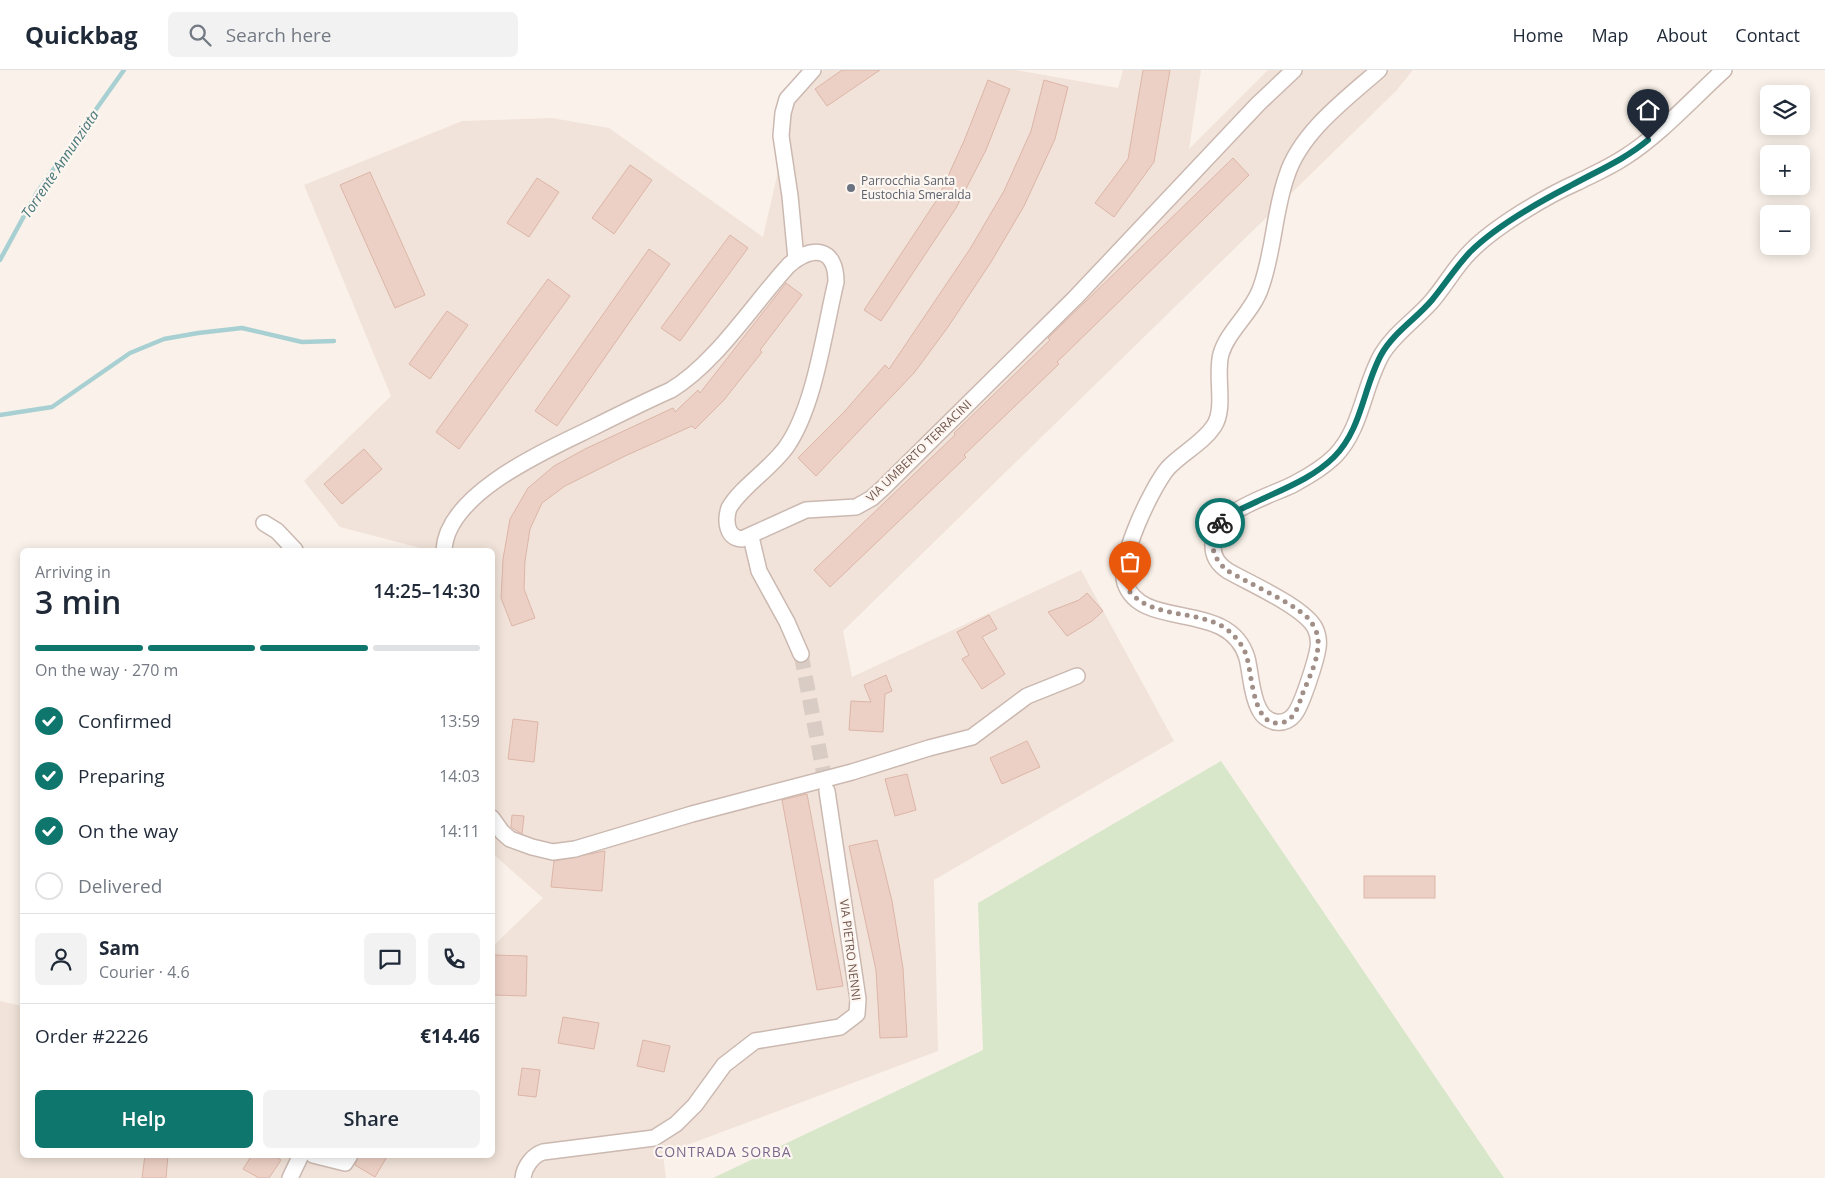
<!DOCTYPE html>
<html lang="en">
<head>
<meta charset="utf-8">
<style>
  :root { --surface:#fff; --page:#f2f2f3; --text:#1f2937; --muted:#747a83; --line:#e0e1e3; --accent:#0f766e }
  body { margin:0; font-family:"Open Sans",sans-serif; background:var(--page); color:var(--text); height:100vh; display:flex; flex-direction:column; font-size:19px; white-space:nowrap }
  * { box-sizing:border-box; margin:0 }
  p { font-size:16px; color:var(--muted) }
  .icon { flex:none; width:28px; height:28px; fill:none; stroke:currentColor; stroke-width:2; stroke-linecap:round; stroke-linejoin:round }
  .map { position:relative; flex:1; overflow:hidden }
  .sheet { position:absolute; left:20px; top:478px; width:475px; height:610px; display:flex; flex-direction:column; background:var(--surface); border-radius:8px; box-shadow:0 2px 12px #0003 }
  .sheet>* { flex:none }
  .tools { position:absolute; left:1760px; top:15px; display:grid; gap:10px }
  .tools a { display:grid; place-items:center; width:50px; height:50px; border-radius:8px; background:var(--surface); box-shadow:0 2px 12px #0003; font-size:25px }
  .pin { position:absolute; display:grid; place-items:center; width:42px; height:42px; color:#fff; margin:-51px -21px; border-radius:50% 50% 50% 0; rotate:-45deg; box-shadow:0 0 5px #0007 }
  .pin .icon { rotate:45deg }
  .courier { position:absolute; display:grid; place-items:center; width:50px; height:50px; margin:-25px; border:4px solid #0f766e; border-radius:50%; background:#fff; color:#222; box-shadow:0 1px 6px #0007 }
  .summary em { font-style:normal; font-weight:600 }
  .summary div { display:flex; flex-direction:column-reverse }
  .summary { display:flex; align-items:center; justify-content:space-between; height:85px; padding:0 15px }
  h1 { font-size:32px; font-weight:600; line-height:38px }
  .bar { display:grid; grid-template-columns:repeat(4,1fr); gap:8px 5px; align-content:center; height:60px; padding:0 15px }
  .bar i { height:6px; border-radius:4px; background:var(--line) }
  .bar .active { background:var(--accent) }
  .bar p { grid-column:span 4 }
  .line { display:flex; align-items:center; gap:12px; padding:0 15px; border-top:1px solid var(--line) }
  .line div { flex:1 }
  .round { display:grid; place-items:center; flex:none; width:52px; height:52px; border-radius:8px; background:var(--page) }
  ol { padding:0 15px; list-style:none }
  li { display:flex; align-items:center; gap:15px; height:55px }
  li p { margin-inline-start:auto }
  li .icon { padding:5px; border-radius:50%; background:var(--accent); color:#fff; stroke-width:4 }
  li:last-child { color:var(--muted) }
  li i { width:28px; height:28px; border:2px solid var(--line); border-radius:50% }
  .cta { display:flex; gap:10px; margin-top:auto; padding:10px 15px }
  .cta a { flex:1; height:58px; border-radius:8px; background:var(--accent); color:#fff; font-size:20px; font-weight:600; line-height:58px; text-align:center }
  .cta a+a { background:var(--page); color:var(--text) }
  header { display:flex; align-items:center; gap:30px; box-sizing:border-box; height:70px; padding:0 25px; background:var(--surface); border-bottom:1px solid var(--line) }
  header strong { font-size:24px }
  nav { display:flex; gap:28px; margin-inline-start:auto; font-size:18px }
  .search { width:350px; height:45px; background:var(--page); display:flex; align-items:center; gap:12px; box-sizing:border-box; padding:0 18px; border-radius:8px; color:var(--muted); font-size:19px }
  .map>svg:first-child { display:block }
</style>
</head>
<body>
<header>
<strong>Quickbag</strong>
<div class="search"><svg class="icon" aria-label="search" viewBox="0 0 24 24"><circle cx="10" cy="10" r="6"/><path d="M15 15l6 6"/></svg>Search here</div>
<nav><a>Home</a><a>Map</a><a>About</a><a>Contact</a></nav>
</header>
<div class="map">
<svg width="1825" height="1108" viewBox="0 0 1825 1108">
  <rect width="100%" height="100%" fill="#faf2ea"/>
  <path fill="#f1e3d9" d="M823 0H1016L1118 18 1123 0H1201L1189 79 1268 0H1413L1396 21 843 561 852 607 1081 500 1174 671 934 810 938 981 663 1084 666 1108H0V931L22 936V1085H492L493 876 543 828 493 784 492 480H428L340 457 304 411 391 326 304 115 462 51 552 48 609 58 763 167 794 31Z"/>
  <path fill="#d8e6c9" d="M1221 691 1504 1108H713L983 980 978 833Z"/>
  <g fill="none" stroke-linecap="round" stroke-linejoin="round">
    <g stroke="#a8d0d2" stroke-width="4.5">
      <path d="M0 190 36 124 124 0"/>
      <path d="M0 345 52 337 130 283 164 269 198 263 242 258 302 272 334 271"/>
    </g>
  </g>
  <g fill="#ecd0c5" stroke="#dcb5a7">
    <path d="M842 0H880L827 36 815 19Z"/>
    <path d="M1143 0H1170L1154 92 1114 147 1095 133 1128 89Z"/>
    <path d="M988 10 1010 19 986 80 956 138 881 251 864 240 938 128 964 71Z"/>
    <path d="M1044 10 1068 17 1055 69 1024 136 991 192 948 257 914 303 816 406 798 388 844 342 885 295 889 299 970 179 1004 121 1031 61Z"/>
    <path d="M1233 88 1249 105 1057 292 1059 294 964 385 966 387 830 517 814 500 955 365 954 363 1050 270 1048 268Z"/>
    <path d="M630 95 652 110 614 164 592 148Z"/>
    <path d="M370 102 425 225 395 238 340 115Z"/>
    <path d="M537 108 559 122 529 167 507 153Z"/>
    <path d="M730 165 748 178 680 271 661 258Z"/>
    <path d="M649 179 670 194 557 356 535 341Z"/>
    <path d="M548 209 570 226 459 379 436 362Z"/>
    <path d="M786 213 802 225 760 280 762 282 724 330 695 359 692 356 625 386 565 416 542 433 530 459 525 491 524 519 535 548 512 556 501 528 503 489 510 449 528 418 554 396 585 379 673 338 675 342 698 320 700 323Z"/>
    <path d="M447 241 468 255 430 309 409 294Z"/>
    <path d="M364 379 382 399 342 434 324 414Z"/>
    <path d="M1087 523 1103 541 1092 551 1067 566 1048 542 1079 530Z"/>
    <path d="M989 545 997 559 982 567 1005 604 982 619 962 589 969 585 957 562Z"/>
    <path d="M886 605 892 621 885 624 883 662 849 660 851 631 871 632 864 615Z"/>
    <path d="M513 649 538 652 534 692 508 689Z"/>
    <path d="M1027 671 1040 697 1002 714 990 688Z"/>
    <path d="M907 704 916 740 895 746 885 709Z"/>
    <path d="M807 724 843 916 817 920 782 730Z"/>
    <path d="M512 745 524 746 522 764 511 757Z"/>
    <path d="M877 770 892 831 903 898 907 967 880 968 876 900 849 776Z"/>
    <path d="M605 781 602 821 551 817 554 791Z"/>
    <rect x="1364" y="806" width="71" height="22"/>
    <path d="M493 885 527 886 526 926 493 925Z"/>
    <path d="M563 947 599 953 594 979 558 973Z"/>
    <path d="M643 970 670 976 664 1002 637 996Z"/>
    <path d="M522 998 540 1000 536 1027 518 1025Z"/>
    <path d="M145 1085H168L166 1108H142Z"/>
    <path d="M252 1085H273L281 1090 269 1108H259L243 1099Z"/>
    <path d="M359 1085H388L375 1107 355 1095Z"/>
  </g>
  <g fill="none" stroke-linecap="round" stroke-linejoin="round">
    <path stroke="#d8ccc4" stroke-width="15" stroke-dasharray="15 8" stroke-linecap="butt" d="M801 584 827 721"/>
    <g stroke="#cbb9b1" stroke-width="18">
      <g id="minor">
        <path d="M1379 0C1346 29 1301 62 1287 105 1274 141 1274 181 1261 217 1253 242 1228 260 1221 284 1215 305 1226 338 1214 356 1203 373 1182 383 1168 398 1152 417 1117 490 1125 513 1142 562 1229 528 1247 588 1251 604 1251 624 1259 639 1266 654 1286 658 1296 642 1303 631 1316 591 1318 578 1319 571 1318 564 1315 558 1304 537 1249 513 1228 501 1219 495 1213 488 1213 476 1211 441 1269 427 1294 414 1309 406 1323 398 1335 386 1362 358 1363 317 1382 284 1394 264 1415 250 1431 232 1445 216 1455 197 1470 182 1494 157 1546 126 1578 112 1594 104 1610 97 1625 87 1661 64 1692 29 1724 0"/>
        <path d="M796 189 790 126 781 66 783 43 787 29 813 0"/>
        <path d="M264 453 277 461 295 480"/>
        <path d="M751 467 759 501 787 552 801 584"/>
        <path d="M444 480C447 423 547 380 592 358 618 345 644 332 671 320 716 293 753 234 789 195 812 175 836 177 836 212 824 262 815 335 787 376 771 399 742 416 729 438 725 450 726 468 742 469L806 440 856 437 872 428 883 418 1075 228 1258 34 1294 0"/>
        <path d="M492 748 502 762 510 769 532 777 553 782 575 779 692 744 852 702 929 678 972 667 1027 626 1077 606"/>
        <path d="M313 1085 345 1093 350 1085"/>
        <path d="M290 1108 301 1085"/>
        <path d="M523 1108C524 1097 533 1085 543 1082L654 1068 676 1054 695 1035 724 995 755 971 840 957 857 944 858 929 827 721"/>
      </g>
    </g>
    <use href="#minor" stroke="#fff" stroke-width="15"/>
  </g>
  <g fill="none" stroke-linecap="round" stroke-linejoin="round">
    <path stroke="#a18e86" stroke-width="5" stroke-dasharray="0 9" d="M1130 522C1157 553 1210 536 1236 568 1241 574 1245 580 1247 588 1252 605 1253 652 1276 653 1293 654 1298 638 1302 625 1308 610 1318 591 1318 574 1319 564 1314 555 1307 547 1291 532 1248 513 1228 501 1212 489 1207 470 1220 453"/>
    <path stroke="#0f766e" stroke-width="6" d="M1220 453C1230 443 1243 438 1256 432 1283 419 1313 408 1334 387 1362 359 1363 318 1381 285 1393 263 1416 249 1432 230 1445 214 1456 197 1470 182 1494 158 1539 132 1570 116 1597 101 1624 90 1648 70"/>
  </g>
  <circle fill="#6b7280" stroke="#fdf6f0" stroke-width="2" cx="851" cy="118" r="5"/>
  <g text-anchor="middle" stroke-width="4.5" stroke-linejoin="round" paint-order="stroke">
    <g font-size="12" fill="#5b616d" stroke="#fdf6f0" text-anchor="start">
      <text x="861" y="115">Parrocchia Santa<tspan x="861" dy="14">Eustochia Smeralda</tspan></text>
    </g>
    <g font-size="12" fill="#715850" stroke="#fdf6f0">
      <text transform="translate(919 381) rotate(-44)" y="4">VIA UMBERTO TERRACINI</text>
      <text transform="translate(850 880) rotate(83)" y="4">VIA PIETRO NENNI</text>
    </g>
    <g font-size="14" font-style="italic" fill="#49787b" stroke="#fdf6f0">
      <text transform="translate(60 94) rotate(-56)" y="5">Torrente Annunziata</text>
    </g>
    <g font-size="14" letter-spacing="1" fill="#7c688d" stroke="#fdf6f0">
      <text x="723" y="1087">CONTRADA SORBA</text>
    </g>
  </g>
</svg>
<div class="tools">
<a><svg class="icon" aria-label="layers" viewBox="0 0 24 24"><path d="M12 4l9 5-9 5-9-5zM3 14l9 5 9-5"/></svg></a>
<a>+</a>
<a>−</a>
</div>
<div class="pin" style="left:1130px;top:522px;background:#ea580c"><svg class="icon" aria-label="bag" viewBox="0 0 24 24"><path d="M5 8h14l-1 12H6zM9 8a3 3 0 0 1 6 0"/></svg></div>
<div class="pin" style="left:1648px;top:70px;background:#1f2937"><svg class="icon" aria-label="home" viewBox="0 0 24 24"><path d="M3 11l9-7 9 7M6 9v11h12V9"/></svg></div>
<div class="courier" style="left:1220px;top:453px"><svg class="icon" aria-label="bike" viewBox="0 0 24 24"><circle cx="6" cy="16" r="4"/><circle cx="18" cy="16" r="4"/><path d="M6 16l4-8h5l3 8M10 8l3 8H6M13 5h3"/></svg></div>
<section class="sheet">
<div class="summary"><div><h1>3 min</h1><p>Arriving in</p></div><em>14:25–14:30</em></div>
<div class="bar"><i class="active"></i><i class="active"></i><i class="active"></i><i></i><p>On the way · 270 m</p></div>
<ol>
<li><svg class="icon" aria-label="check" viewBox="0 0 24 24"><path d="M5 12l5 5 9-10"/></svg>Confirmed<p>13:59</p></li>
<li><svg class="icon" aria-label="check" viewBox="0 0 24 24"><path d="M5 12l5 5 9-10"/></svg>Preparing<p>14:03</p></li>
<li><svg class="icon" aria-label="check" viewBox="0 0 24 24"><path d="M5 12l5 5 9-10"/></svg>On the way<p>14:11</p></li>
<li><i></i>Delivered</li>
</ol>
<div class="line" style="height:90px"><a class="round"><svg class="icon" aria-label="person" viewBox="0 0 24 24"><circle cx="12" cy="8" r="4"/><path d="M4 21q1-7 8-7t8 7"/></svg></a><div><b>Sam</b><p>Courier · 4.6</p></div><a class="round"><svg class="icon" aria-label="chat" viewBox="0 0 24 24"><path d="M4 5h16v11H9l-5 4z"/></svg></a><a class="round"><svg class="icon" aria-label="phone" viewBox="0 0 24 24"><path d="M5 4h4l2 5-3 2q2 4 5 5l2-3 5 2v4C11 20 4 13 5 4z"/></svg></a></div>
<div class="line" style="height:65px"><div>Order #2226</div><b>€14.46</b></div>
<div class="cta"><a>Help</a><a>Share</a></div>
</section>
</div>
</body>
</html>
